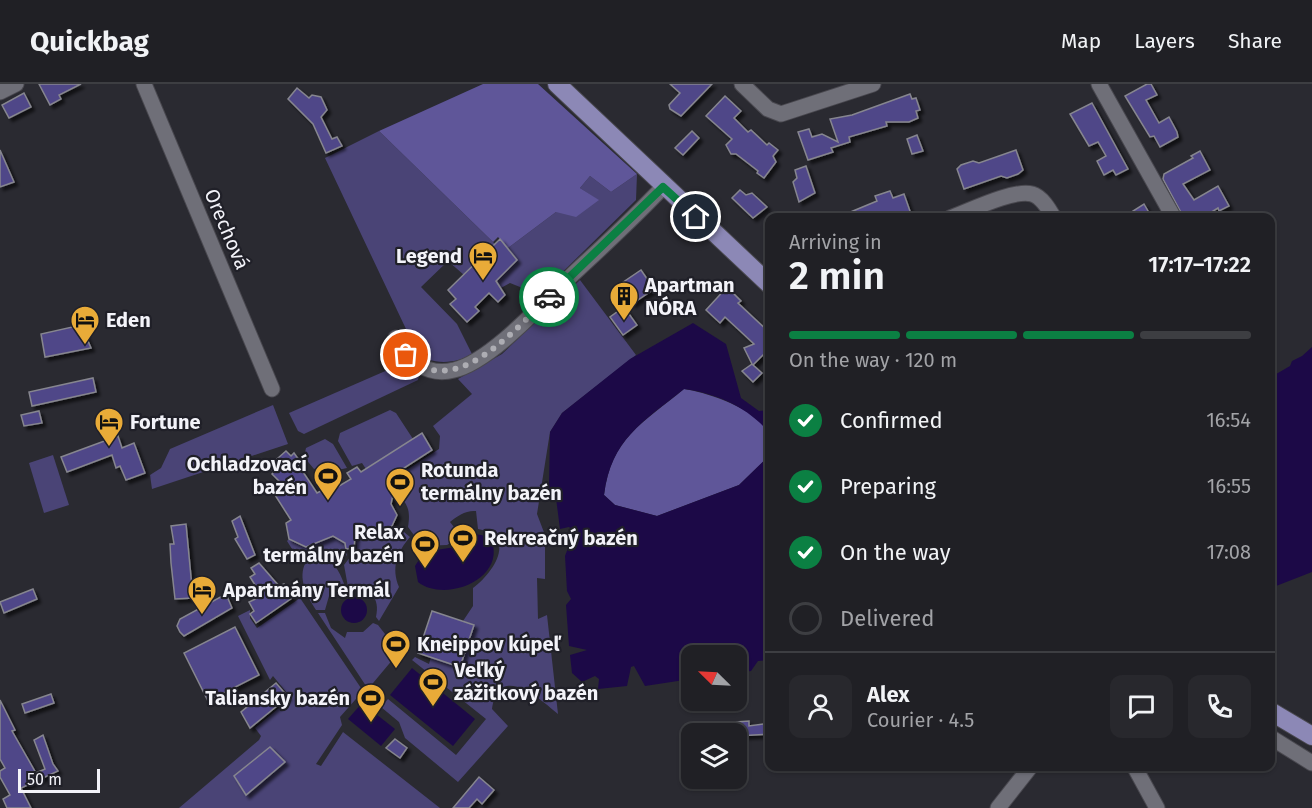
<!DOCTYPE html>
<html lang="en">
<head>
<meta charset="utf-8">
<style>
  :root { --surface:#202025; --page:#28282d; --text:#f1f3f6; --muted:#a2a3a7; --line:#3d3e42; --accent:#0b8043 }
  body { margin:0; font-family:"Fira Sans",sans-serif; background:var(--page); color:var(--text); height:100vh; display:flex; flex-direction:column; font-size:22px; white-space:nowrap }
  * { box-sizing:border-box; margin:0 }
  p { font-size:20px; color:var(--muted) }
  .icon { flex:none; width:33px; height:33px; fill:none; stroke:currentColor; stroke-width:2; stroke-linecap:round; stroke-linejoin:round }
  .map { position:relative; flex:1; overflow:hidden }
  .side { position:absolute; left:765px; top:129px; width:510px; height:558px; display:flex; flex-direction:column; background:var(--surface); border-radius:12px; box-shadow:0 2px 4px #0004,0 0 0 2px var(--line) }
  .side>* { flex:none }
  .needle { width:39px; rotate:294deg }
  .controls { position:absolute; left:681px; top:561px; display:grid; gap:12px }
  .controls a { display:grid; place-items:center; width:66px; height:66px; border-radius:12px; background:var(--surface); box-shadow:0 2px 4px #0004,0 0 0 2px var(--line); font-size:30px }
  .scale { position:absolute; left:18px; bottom:15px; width:82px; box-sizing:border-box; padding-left:6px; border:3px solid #f3f3f9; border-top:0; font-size:16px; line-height:21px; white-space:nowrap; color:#f3f3f9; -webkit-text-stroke:4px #202028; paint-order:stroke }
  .pin { position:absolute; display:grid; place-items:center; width:51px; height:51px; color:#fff; margin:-26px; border:3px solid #fff; border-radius:50%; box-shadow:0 2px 6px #0007 }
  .courier { position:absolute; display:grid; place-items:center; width:60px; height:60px; margin:-30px; border:4px solid #0b8043; border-radius:50%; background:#fff; color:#222; box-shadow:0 2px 8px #0007 }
  .overview em { font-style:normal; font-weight:600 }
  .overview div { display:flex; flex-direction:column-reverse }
  .overview { display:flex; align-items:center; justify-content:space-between; height:102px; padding:0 24px }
  h1 { font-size:39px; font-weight:600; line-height:45px }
  .bar { display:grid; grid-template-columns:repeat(4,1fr); gap:9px 6px; align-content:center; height:72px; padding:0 24px }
  .bar i { height:8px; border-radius:4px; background:var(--line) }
  .bar .current { background:var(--accent) }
  .bar p { grid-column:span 4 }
  .line { display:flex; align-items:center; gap:15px; padding:0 24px; border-top:2px solid var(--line) }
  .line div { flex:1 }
  .round { display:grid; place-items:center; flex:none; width:63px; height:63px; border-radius:12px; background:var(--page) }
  ol { padding:0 24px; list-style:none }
  li { display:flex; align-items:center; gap:18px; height:66px }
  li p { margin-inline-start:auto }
  li .icon { padding:6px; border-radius:50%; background:var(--accent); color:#fff; stroke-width:4 }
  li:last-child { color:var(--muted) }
  li i { width:33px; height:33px; border:3px solid var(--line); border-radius:50% }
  header { display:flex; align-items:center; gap:36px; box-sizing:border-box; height:84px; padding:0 30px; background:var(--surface); border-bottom:2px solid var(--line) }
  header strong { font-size:28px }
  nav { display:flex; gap:33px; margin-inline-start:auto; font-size:21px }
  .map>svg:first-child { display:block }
</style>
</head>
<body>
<header>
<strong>Quickbag</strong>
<nav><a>Map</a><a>Layers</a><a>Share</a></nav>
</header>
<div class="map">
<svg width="1312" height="724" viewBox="0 0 1312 724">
  <defs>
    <filter id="shadow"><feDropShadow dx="3.5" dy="3.5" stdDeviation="1.5" flood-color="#0009"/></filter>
  </defs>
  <rect width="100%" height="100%" fill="#2a2a31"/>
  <g fill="#4a4476">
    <path d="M379 47 495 160 464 191 448 177 421 203 457 240 472 270C457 280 429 282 415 267 409 262 406 253 402 247L406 245 325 74Z"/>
    <path d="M637 90 636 116 533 217 520 203 510 199 499 205 496 197 517 176 508 164 556 128 598 116 580 104 590 92 611 108Z"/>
    <path d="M580 196 636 271 562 329 550 348 537 430 545 451V495L537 494 538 535 547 531 558 630C539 614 499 578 492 625L508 642 458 698 405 654 399 638 381 623 388 615 456 671 486 635 412 576 415 573 429 580 431 573 460 582 474 541 463 537 473 522V504C493 489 518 453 478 445L476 427C466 426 457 432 450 438L461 452 447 461 422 462 408 443C413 414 397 417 391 396L439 365 440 352 433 342 472 310 458 295 502 270Z"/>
    <path d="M406 278 419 291 418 296 304 350 298 347 289 329Z"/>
    <path d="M273 321 288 360 152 405 150 391 161 384 170 365Z"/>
    <path d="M390 326 396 329 413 355 366 385 362 379 352 382 338 357 340 349Z"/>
    <path d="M325 355 333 360 347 384 338 386 334 379 314 385 304 373 306 364Z"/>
    <path d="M53 371 69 421 44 429 29 379Z"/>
    <path d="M398 443 410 453C397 468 391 484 399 503L379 537 376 533C381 513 368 501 348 503L344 481 357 464 356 458 364 448 386 451Z"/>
    <path d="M328 453H338L345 459 347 471 339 477C324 471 314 467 299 476L287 457 289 455 306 463Z"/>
    <path d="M315 474C335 477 338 484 345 502L341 501 329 512 325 526H316C307 512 297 494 306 478Z"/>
    <path d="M300 514 363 607 340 633 342 641 316 680 321 682 343 648 440 724H179L259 656 261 652 255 644 291 614 273 592 270 596 238 532 250 526V534L257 544Z"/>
    <path d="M318 529H325L331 544 345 554 347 548H363L373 539 378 541 399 568 368 605Z"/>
  </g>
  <g fill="#5f5699">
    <path d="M483 0H538L637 90 611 108 590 92 580 104 599 116 576 133 556 128 508 164 498 153 493 158 379 47Z"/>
    <path d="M684 305C706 308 759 326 769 348 771 354 769 365 769 372L739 401 657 432 615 421 604 411C611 354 643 339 684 305Z"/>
  </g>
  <g fill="#1c0947">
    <path d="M693 239 726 260 741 314 759 327 769 326V349C750 324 715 309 684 305 643 338 611 355 604 411L615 421 657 432 739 401 769 372V576L758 577 751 587 737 589 736 572H692L691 595 645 602 634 582 631 583 627 602 598 605 599 595 595 592 582 598 572 589 570 571 587 566 569 562 566 521 571 515 567 507 565 472 574 448 569 443 560 445 556 414 549 403 550 348 562 329 630 275Z"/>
    <path d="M1312 263V488L1271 504V293L1290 282 1292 277 1302 272Z"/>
    <path d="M475 450 486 452 493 461C501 498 443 518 418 498L415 482 424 468 455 463Z"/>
    <circle cx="354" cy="526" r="13"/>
    <path d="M412 584 475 635 453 662 390 611Z"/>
    <path d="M362 619 395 645 381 662 348 635Z"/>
  </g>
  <g fill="#504688" stroke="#86868f" stroke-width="1.5" filter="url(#shadow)">
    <path d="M39 0H81L59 11 61 15 50 21Z"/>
    <path d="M670 0H712L681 32 670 25 669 21 680 9Z"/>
    <path d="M1147 0H1151L1157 11 1146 16 1159 39 1169 33 1177 48 1178 53 1160 63 1154 52 1150 53 1125 12Z"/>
    <path d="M297 4 309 14 312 11 321 13 327 26 321 33 332 55 337 53 342 62 326 69 313 40 288 15Z"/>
    <path d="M24 9 31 23 9 34 2 21Z"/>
    <path d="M910 10 912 15 916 14 920 26 916 27 918 34 909 38H886L887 42 849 53 850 58 831 64 833 68 808 76 798 48 809 45 812 53 822 50 838 58 830 35 852 31Z"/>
    <path d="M725 12 741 27 734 34 748 48 751 46 767 61 769 59 778 66 773 72 776 78 764 94 757 89 758 87 736 70H731L726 61 732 55 706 32Z"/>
    <path d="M1092 19 1128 85 1116 91 1113 86 1104 91 1097 77 1106 72 1098 58 1089 62 1070 30Z"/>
    <path d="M692 47 699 54 683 71 675 64Z"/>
    <path d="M917 51 923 67 912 70 907 55Z"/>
    <path d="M0 66 14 98 0 103Z"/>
    <path d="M1016 66 1023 86 1018 90 1007 94 1001 92 964 105 957 85 961 81 973 77 979 79Z"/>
    <path d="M1200 67 1210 86 1183 100 1194 116 1218 102 1229 122 1219 127 1218 124 1202 134H1184L1163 95 1164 90 1193 74 1191 72Z"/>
    <path d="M806 82 815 109 799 118 793 98 797 94 795 86Z"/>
    <path d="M740 106 746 111 752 109 767 123 753 134 732 114Z"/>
    <path d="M890 107 893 114 904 110 911 130 903 134H836L877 117 875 112Z"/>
    <path d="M1144 120 1152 134H1122Z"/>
    <path d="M500 155 517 176 496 197 505 211 498 218 489 209 475 223 479 227 467 238 450 220 456 215 448 206Z"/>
    <path d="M641 186 654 205 632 220 619 201Z"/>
    <path d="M727 203 741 217 738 219 770 249V264L753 281 762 289 753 298 742 287 752 280 744 264 754 260 725 233 720 239 706 226Z"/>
    <path d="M624 223 637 241 623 251 610 233Z"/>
    <path d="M81 241 91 264 45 273 41 250Z"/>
    <path d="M93 294 96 308 32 322 29 308Z"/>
    <path d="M39 327 42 339 24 342 21 331Z"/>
    <path d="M422 349 432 366 390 393 394 406 391 420 397 431 392 442 382 447 372 444 361 447 355 454 354 464 346 465 345 459 333 452 306 463 289 455 286 439 291 436 275 411 287 405 272 390 274 388 269 382 286 367 291 372 294 369 299 376 297 379 317 409 327 404 329 408 351 395 347 389 357 383 361 388Z"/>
    <path d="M118 352 122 364 134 359 145 389 126 396 120 382 116 384 112 371 67 388 61 373Z"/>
    <path d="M240 432 255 471 247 475 235 455 238 453 232 437Z"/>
    <path d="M186 440 193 514 175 515 171 479 170 460H174L171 442Z"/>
    <path d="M259 479 279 502 284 500 292 514 256 539 250 530 254 527 249 518 262 512 250 493 255 490 251 484Z"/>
    <path d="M33 505 37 515 4 529 0 518Z"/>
    <path d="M226 510 232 524 184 552 180 548 177 542 180 535Z"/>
    <path d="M432 527 474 541 460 583 418 569Z"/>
    <path d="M235 543 259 591 208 617 184 569Z"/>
    <path d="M276 599 288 613 250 644 241 628Z"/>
    <path d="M51 610 54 619 25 629 22 620Z"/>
    <path d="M0 616 15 646 12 647 36 689 45 685 34 656 43 651 53 680 58 687 21 704 31 724H7L3 715 10 711 0 693V687L5 684 0 675Z"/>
    <path d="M749 637V642L770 639V650L737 652 736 638Z"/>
    <path d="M395 655 407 664 400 674 386 664Z"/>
    <path d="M270 663 285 678 246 711 234 692Z"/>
    <path d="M479 693 494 706 482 720 477 715 469 724H453Z"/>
  </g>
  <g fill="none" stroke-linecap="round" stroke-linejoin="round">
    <g stroke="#49484f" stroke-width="17">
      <g id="minor">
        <path d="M144 0 272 305"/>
        <path d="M742 0 768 25 781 30 873 0"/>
        <path d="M1099 0 1174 134"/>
        <path d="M0 8 16 0"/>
        <path d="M950 134C969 127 1013 105 1032 110 1042 113 1049 125 1054 134"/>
        <path d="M396 254C408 276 427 293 454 286 490 278 544 218 571 192 602 163 634 134 663 103"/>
        <path d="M1270 653 1312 679"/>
        <path d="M1134 682 1157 724"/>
        <path d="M998 724 1031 682"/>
      </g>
    </g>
    <g stroke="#49484f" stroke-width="20">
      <g id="major">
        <path d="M557 0 770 201"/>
        <path d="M1270 627 1312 652"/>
      </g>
    </g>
    <use href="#minor" stroke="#6f6f78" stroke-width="15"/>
    <use href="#major" stroke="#8c88b6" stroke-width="18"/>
  </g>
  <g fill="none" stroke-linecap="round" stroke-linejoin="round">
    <path stroke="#adadb3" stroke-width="6" stroke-dasharray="0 10.8" d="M406 271C454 319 515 245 549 213"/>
    <path stroke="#0b8043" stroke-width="8" d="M549 213 663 103 696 133"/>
  </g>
  <defs>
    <g id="hotel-pin" transform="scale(1.5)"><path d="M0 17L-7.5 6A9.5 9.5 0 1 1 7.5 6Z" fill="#e9ab38" stroke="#202028"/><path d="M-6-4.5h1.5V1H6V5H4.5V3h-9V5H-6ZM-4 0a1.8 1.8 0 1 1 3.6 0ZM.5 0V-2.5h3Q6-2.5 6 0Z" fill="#111"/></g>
    <g id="building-pin" transform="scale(1.5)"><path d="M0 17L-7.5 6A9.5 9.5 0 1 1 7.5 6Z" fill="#e9ab38" stroke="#202028"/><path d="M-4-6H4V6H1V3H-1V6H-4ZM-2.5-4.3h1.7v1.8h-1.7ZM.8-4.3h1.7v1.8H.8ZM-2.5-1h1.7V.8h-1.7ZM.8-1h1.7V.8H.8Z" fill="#111"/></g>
    <g id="stadium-pin" transform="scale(1.5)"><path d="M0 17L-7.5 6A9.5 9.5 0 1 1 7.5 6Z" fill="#e9ab38" stroke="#202028"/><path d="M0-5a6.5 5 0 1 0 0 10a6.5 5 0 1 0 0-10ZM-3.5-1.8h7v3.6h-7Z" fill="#111"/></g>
  </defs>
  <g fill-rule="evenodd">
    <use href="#hotel-pin" x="483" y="172"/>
    <use href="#building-pin" x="624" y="212"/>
    <use href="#hotel-pin" x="85" y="236"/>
    <use href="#hotel-pin" x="109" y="338"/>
    <use href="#stadium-pin" x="328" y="392"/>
    <use href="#stadium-pin" x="400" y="398"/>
    <use href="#stadium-pin" x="463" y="454"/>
    <use href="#stadium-pin" x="425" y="460"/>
    <use href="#hotel-pin" x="202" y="506"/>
    <use href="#stadium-pin" x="396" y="560"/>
    <use href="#stadium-pin" x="433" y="598"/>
    <use href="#stadium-pin" x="371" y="614"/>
  </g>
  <g text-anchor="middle" stroke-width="4.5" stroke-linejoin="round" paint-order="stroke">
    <g font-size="20" fill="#f3f3f9" stroke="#202028">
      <text transform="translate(227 145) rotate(67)" y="7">Orechová</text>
    </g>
    <g font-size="20" font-weight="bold" fill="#f3f3f9" stroke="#202028" text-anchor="start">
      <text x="462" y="179" text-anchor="end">Legend</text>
      <text x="645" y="208">Apartman<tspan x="645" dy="23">NÓRA</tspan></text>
      <text x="106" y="243">Eden</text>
      <text x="130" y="345">Fortune</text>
      <text x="307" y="387" text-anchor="end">Ochladzovací<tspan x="307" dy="23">bazén</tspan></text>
      <text x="421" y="393">Rotunda<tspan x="421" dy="23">termálny bazén</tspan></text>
      <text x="404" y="455" text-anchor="end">Relax<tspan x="404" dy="23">termálny bazén</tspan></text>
      <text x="484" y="461">Rekreačný bazén</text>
      <text x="223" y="513">Apartmány Termál</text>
      <text x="417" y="567">Kneippov kúpeľ</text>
      <text x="454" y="593">Veľký<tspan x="454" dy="23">zážitkový bazén</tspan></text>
      <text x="350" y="621" text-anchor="end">Taliansky bazén</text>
    </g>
  </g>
</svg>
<div class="controls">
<a><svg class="needle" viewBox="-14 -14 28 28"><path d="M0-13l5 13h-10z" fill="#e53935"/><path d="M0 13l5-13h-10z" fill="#a2a3a7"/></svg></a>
<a><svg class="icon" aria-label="layers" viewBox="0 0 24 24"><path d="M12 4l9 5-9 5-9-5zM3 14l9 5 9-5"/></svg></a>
</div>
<div class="scale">50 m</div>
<div class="pin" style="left:406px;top:271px;background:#ea580c"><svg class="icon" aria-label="bag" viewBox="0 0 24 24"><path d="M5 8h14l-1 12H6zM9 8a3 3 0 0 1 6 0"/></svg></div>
<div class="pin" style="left:696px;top:133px;background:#1f2937"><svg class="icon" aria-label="home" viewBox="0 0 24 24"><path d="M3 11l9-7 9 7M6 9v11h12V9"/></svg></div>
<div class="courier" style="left:549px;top:213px"><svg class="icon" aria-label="car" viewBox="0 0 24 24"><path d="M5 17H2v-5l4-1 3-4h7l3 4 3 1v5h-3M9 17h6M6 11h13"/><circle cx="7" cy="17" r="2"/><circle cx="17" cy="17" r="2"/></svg></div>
<section class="side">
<div class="overview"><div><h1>2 min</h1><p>Arriving in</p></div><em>17:17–17:22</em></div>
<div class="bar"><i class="current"></i><i class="current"></i><i class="current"></i><i></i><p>On the way · 120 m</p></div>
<ol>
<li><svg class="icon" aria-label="check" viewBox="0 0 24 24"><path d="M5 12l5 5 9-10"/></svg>Confirmed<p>16:54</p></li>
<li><svg class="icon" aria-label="check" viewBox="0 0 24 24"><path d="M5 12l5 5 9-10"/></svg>Preparing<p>16:55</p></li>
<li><svg class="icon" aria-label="check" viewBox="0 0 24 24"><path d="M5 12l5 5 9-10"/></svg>On the way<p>17:08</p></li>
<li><i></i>Delivered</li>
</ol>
<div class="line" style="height:108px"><a class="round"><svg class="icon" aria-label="person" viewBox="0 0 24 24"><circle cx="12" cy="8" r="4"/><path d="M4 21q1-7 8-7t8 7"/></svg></a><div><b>Alex</b><p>Courier · 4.5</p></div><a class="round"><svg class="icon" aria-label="chat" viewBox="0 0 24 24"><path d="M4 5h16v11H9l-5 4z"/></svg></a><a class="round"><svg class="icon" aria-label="phone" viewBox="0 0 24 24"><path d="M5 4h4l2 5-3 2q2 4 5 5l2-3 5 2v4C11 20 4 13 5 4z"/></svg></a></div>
</section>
</div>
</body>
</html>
